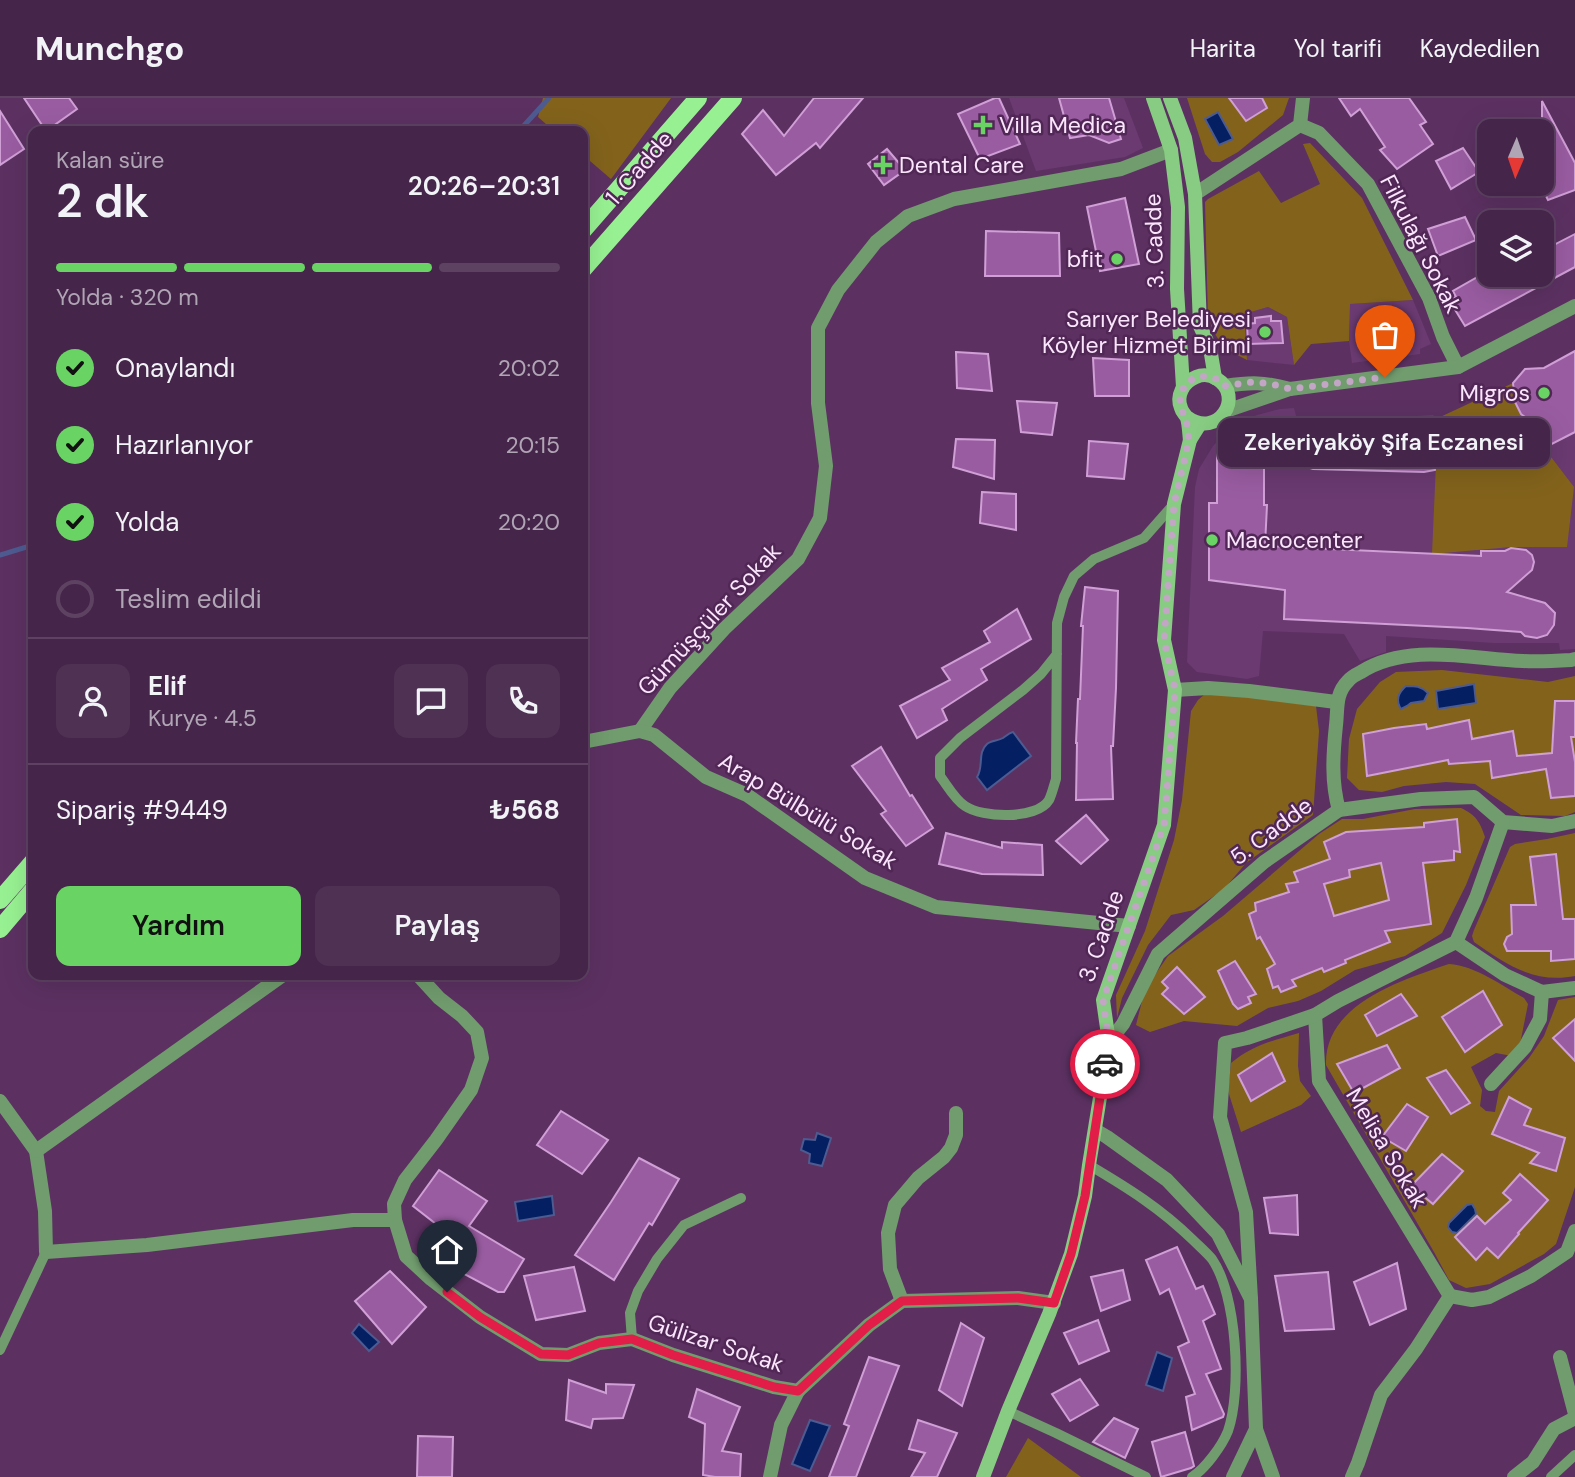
<!DOCTYPE html>
<html lang="tr">
<head>
<meta charset="utf-8">
<style>
  :root { --surface:#45254a; --page:#4f3154; --text:#f1f3f6; --muted:#b0a5b5; --line:#5d4262; --accent:#69d464 }
  body { margin:0; font-family:"DM Sans",sans-serif; background:var(--page); color:var(--text); height:100vh; display:flex; flex-direction:column; font-size:26px; white-space:nowrap }
  * { box-sizing:border-box; margin:0 }
  p { font-size:23px; color:var(--muted) }
  .icon { flex:none; width:38px; height:38px; fill:none; stroke:currentColor; stroke-width:2; stroke-linecap:round; stroke-linejoin:round }
  .map { position:relative; flex:1; overflow:hidden }
  .sheet { position:absolute; left:28px; top:28px; width:560px; height:854px; display:flex; flex-direction:column; background:var(--surface); border-radius:14px; box-shadow:0 7px 28px #0002,0 0 0 2px var(--line) }
  .sheet>* { flex:none }
  .needle { width:46px; rotate:182deg }
  .buttons { position:absolute; left:1477px; top:21px; display:grid; gap:14px }
  .buttons a { display:grid; place-items:center; width:77px; height:77px; border-radius:14px; background:var(--surface); box-shadow:0 7px 28px #0002,0 0 0 2px var(--line); font-size:35px }
  .pin { position:absolute; display:grid; place-items:center; width:60px; height:60px; color:#fff; margin:-72px -30px; border-radius:50% 50% 50% 0; rotate:-45deg; box-shadow:0 0 7px #0007 }
  .pin .icon { rotate:45deg }
  .courier { position:absolute; display:grid; place-items:center; width:70px; height:70px; margin:-35px; border:5px solid #e11d48; border-radius:50%; background:#fff; color:#222; box-shadow:0 2px 9px #0007 }
  .bubble { position:absolute; height:49px; border-radius:14px; background:var(--surface); box-shadow:0 7px 28px #0002,0 0 0 2px var(--line); font-size:23px; font-weight:600; line-height:49px; text-align:center }
  .head em { font-style:normal; font-weight:600 }
  .head div { display:flex; flex-direction:column-reverse }
  .head { display:flex; align-items:center; justify-content:space-between; height:119px; padding:0 28px }
  h1 { font-size:46px; font-weight:600; line-height:52px }
  .bar { display:grid; grid-template-columns:repeat(4,1fr); gap:10px 7px; align-content:center; height:84px; padding:0 28px }
  .bar i { height:9px; border-radius:5px; background:var(--line) }
  .bar .on { background:var(--accent) }
  .bar p { grid-column:span 4 }
  .line { display:flex; align-items:center; gap:18px; padding:0 28px; border-top:2px solid var(--line) }
  .line div { flex:1 }
  .round { display:grid; place-items:center; flex:none; width:74px; height:74px; border-radius:14px; background:var(--page) }
  ol { padding:0 28px; list-style:none }
  li { display:flex; align-items:center; gap:21px; height:77px }
  li p { margin-inline-start:auto }
  li .icon { padding:7px; border-radius:50%; background:var(--accent); color:#111; stroke-width:4 }
  li:last-child { color:var(--muted) }
  li i { width:38px; height:38px; border:4px solid var(--line); border-radius:50% }
  .button { display:flex; gap:14px; margin-top:auto; padding:14px 28px }
  .button a { flex:1; height:80px; border-radius:14px; background:var(--accent); color:#111; font-size:28px; font-weight:600; line-height:80px; text-align:center }
  .button a+a { background:var(--page); color:var(--text) }
  header { display:flex; align-items:center; gap:42px; box-sizing:border-box; height:98px; padding:0 35px; background:var(--surface); border-bottom:2px solid var(--line) }
  header strong { font-size:33px }
  nav { display:flex; gap:38px; margin-inline-start:auto; font-size:24px }
  .map>svg:first-child { display:block }
</style>
</head>
<body>
<header>
<strong>Munchgo</strong>
<nav><a>Harita</a><a>Yol tarifi</a><a>Kaydedilen</a></nav>
</header>
<div class="map">
<svg width="1575" height="1379" viewBox="0 0 1575 1379">
  <rect width="100%" height="100%" fill="#5c3162"/>
  <g fill="#6a3a71">
    <path d="M1009 0H1124L1143 50 1125 59 1036 73Z"/>
    <path d="M1413 202 1431 246 1420 251V256L1352 265 1349 243 1350 206Z"/>
    <path d="M1268 209 1287 219 1294 267 1247 262 1243 216Z"/>
    <path d="M1575 253V551L1560 552 1559 545H1494L1386 538V554L1360 563 1344 536 1263 533 1259 578 1247 581 1197 574 1187 564 1195 389 1199 371 1213 348 1224 336 1240 324 1257 317 1280 311 1294 310 1298 325 1433 317 1438 320V332L1515 304 1513 285 1525 271 1544 270Z"/>
  </g>
  <g fill="#83631c">
    <path d="M543 0H671L611 81 583 57V33H554L538 19Z"/>
    <path d="M1187 0H1289L1283 17 1238 54 1220 64H1212L1205 56Z"/>
    <path d="M1310 45 1362 100 1413 202 1350 206 1349 243 1311 246 1294 267 1287 219 1268 209 1244 216 1247 262C1223 250 1218 245 1208 220L1205 104 1208 101 1259 73 1281 105 1320 86 1303 46Z"/>
    <path d="M1513 285 1515 305 1525 325 1574 389 1567 449H1511L1432 456 1438 320Z"/>
    <path d="M1442 572 1548 584 1575 578V714L1565 718 1521 717 1475 686 1446 684 1404 688 1382 694 1359 692 1347 680 1349 641 1357 611 1380 584 1396 574Z"/>
    <path d="M1205 596 1265 600 1316 608 1319 633 1313 717 1246 765 1224 791 1194 812 1171 817 1148 847 1122 900 1117 920 1116 897 1145 833 1174 742 1182 702 1191 613 1198 602Z"/>
    <path d="M1461 710C1476 717 1480 724 1485 739L1466 787 1442 835 1405 858 1355 872 1321 893 1298 903 1268 910 1237 928 1184 923 1150 934 1136 927 1145 891 1168 858 1223 818 1319 736 1342 721H1363L1415 711Z"/>
    <path d="M1575 735V878C1534 886 1506 866 1474 844L1472 838 1474 832 1510 749 1515 746 1547 741Z"/>
    <path d="M1449 866C1476 868 1501 887 1524 900L1528 906 1520 946 1512 958 1496 955 1471 969 1482 992 1480 1008 1486 1013 1495 1014 1499 993 1529 960 1544 938 1558 902 1575 899V1089L1556 1146 1544 1156 1490 1186 1466 1190 1449 1182 1434 1154 1326 967C1324 906 1402 882 1449 866Z"/>
    <path d="M1299 935 1298 968 1300 983 1311 998 1301 1007 1241 1034 1228 993 1231 965C1253 947 1272 943 1299 935Z"/>
    <path d="M1028 1340 1081 1379H1006Z"/>
  </g>
  <g fill="#042063" stroke="#4e5b91" stroke-width="2">
    <path d="M1218 14 1233 41 1219 47 1205 21Z"/>
    <path d="M1474 586 1476 605 1438 611 1436 593Z"/>
    <path d="M1406 588C1415 588 1421 588 1428 595L1424 603 1411 605 1407 608 1401 611C1395 602 1399 594 1406 588Z"/>
    <path d="M1013 634 1031 658 987 692 977 679C984 669 977 655 987 646 991 642 998 643 1003 640 1006 638 1009 635 1013 634Z"/>
    <path d="M817 1035 831 1040 822 1068 809 1065 810 1056 801 1052 804 1041 815 1042Z"/>
    <path d="M552 1098 554 1117 518 1123 515 1104Z"/>
    <path d="M1472 1106 1475 1111 1476 1116 1457 1135 1452 1134 1448 1129 1449 1125 1467 1107Z"/>
    <path d="M359 1226 379 1244 369 1253 352 1235Z"/>
    <path d="M1157 1254 1172 1260 1163 1293 1146 1287Z"/>
    <path d="M810 1322 830 1328 810 1373 792 1366Z"/>
  </g>
  <g fill="none" stroke-linecap="round" stroke-linejoin="round">
    <g stroke="#4e5b91" stroke-width="5">
      <path d="M519 33 549 0"/>
      <path d="M0 457 33 447"/>
    </g>
  </g>
  <g fill="#995ca1" stroke="#d09fd6" stroke-width="2" fill-rule="evenodd">
    <path d="M24 0H69L77 11 46 33Z"/>
    <path d="M814 0H863L820 50 816 45 776 77 742 36 763 12 784 38Z"/>
    <path d="M995 0H999L1020 46 980 61 958 16Z"/>
    <path d="M1059 0H1109L1121 41 1109 45 1089 37 1070 40Z"/>
    <path d="M1229 0H1262L1267 10 1246 23Z"/>
    <path d="M1339 0H1409L1426 24 1420 27 1433 46 1397 71 1380 52 1385 49 1360 11 1351 18Z"/>
    <path d="M1542 3 1575 65V92L1548 102 1542 90Z"/>
    <path d="M0 13 24 51 0 67Z"/>
    <path d="M1463 50 1479 74 1451 91 1436 63Z"/>
    <path d="M887 51 905 72 884 87 868 66Z"/>
    <path d="M1125 100 1139 166 1100 173 1087 109Z"/>
    <path d="M1465 119 1476 142 1438 158 1428 131Z"/>
    <path d="M986 133 1059 135 1060 178H985Z"/>
    <path d="M1575 136V169L1465 228 1449 202 1456 199 1453 193 1481 177H1542V153Z"/>
    <path d="M1271 218V223H1281L1283 245 1248 246 1247 226 1255 225V220Z"/>
    <path d="M1575 253V334L1546 349 1533 325 1521 316 1515 304 1513 285 1525 271 1544 270Z"/>
    <path d="M956 254 988 256 992 293 957 290Z"/>
    <path d="M1093 260 1129 262V298H1095Z"/>
    <path d="M1017 303 1057 305 1052 337 1021 334Z"/>
    <path d="M1317 325 1414 329V344L1436 349 1435 372 1424 374 1313 371 1295 365V342L1313 340Z"/>
    <path d="M956 341 995 342 994 381 953 369Z"/>
    <path d="M1089 343 1128 346 1124 381 1087 378Z"/>
    <path d="M1217 345 1264 346V407H1267L1265 448 1481 458V453H1505L1511 450 1526 452 1532 457 1534 464 1532 472 1507 494 1545 505 1555 515 1554 527 1547 537 1537 540 1525 538 1521 534 1467 530 1284 521 1285 492 1209 482V405H1217Z"/>
    <path d="M982 394 1016 396V432L980 425Z"/>
    <path d="M1085 489 1118 493 1116 590 1113 648H1111L1113 701 1076 702 1077 645H1076L1078 601H1080L1083 528H1081Z"/>
    <path d="M1017 511 1031 541 981 571 987 582 942 611 947 622 917 640 900 608 950 582 942 570 990 544 984 533Z"/>
    <path d="M1555 603H1575V639H1571L1575 664V698L1551 700 1546 671 1492 680 1490 663 1449 666 1448 662 1367 678 1363 636 1394 630 1426 626 1427 631 1469 622 1472 641 1513 633 1517 658 1552 655Z"/>
    <path d="M881 649 910 698 912 697 933 730 906 748 881 716 886 713 852 668Z"/>
    <path d="M1086 717 1108 742 1081 766 1056 743Z"/>
    <path d="M1457 721 1460 754 1454 753V762L1423 765 1431 826 1385 833 1390 844 1345 862 1346 865 1324 874 1322 870 1292 882 1296 888 1281 894 1278 888 1273 890 1267 871 1275 866 1260 839 1257 841 1249 816 1256 813 1255 805 1289 794 1286 786 1298 784 1294 774 1330 761 1324 744 1346 734 1424 729V725ZM1381 765 1389 802 1334 818 1324 786 1350 779 1349 772Z"/>
    <path d="M946 735 1002 750V744L1042 747 1043 777 982 776 939 766Z"/>
    <path d="M1556 756 1563 821H1575V861L1551 863V853H1507L1504 846 1507 839 1512 836 1511 807H1536L1530 759Z"/>
    <path d="M1235 863 1256 896 1248 899 1251 905 1238 911 1233 906 1218 873Z"/>
    <path d="M1177 869 1205 899 1184 916 1162 896 1168 890 1162 884Z"/>
    <path d="M1483 893 1502 927 1465 954 1442 919Z"/>
    <path d="M1401 896 1417 918 1377 938 1365 917Z"/>
    <path d="M1575 921V963L1553 940Z"/>
    <path d="M1387 947 1400 970 1354 995 1337 966Z"/>
    <path d="M1272 955 1285 983 1251 1003 1238 977Z"/>
    <path d="M1446 972 1470 1005 1451 1016 1427 980Z"/>
    <path d="M1509 999 1531 1011 1524 1027 1565 1040 1556 1073 1530 1065 1539 1055 1492 1036Z"/>
    <path d="M1407 1006 1428 1019 1406 1053 1382 1039Z"/>
    <path d="M561 1013 608 1042 582 1076 537 1047Z"/>
    <path d="M1442 1056 1463 1073 1433 1106 1411 1088Z"/>
    <path d="M639 1060 679 1081 652 1127 649 1125 614 1182 575 1157 611 1104Z"/>
    <path d="M439 1072 487 1103 469 1128 524 1161 504 1194H498L455 1171 468 1151 413 1108Z"/>
    <path d="M1520 1076 1548 1102 1518 1135 1519 1136 1498 1160 1487 1150 1476 1162 1455 1139 1477 1118 1485 1126 1511 1102 1503 1095Z"/>
    <path d="M1297 1097 1298 1137 1270 1135 1264 1100Z"/>
    <path d="M1177 1149 1196 1191 1203 1188 1215 1216 1203 1223 1221 1271 1206 1276 1224 1316 1223 1319 1192 1332 1186 1299 1195 1296 1178 1249 1189 1244 1169 1191 1160 1196 1146 1162Z"/>
    <path d="M1397 1165 1406 1211 1370 1227 1354 1184Z"/>
    <path d="M574 1169 585 1213 536 1222 524 1178Z"/>
    <path d="M1123 1172 1130 1202 1101 1213 1091 1179Z"/>
    <path d="M390 1173 426 1209 392 1246 355 1203Z"/>
    <path d="M1328 1174 1334 1231 1285 1233 1275 1178Z"/>
    <path d="M1098 1222 1109 1253 1079 1266 1064 1235Z"/>
    <path d="M961 1225 984 1240 962 1308 939 1292Z"/>
    <path d="M869 1259 899 1268 856 1379H829L849 1328 844 1326Z"/>
    <path d="M1080 1281 1098 1307 1070 1323 1052 1296Z"/>
    <path d="M569 1282 606 1295V1286L634 1287 623 1320 593 1321 591 1330 566 1322Z"/>
    <path d="M697 1291 740 1309 722 1353 741 1356 740 1379H715L703 1377 705 1326 689 1319Z"/>
    <path d="M1114 1320 1138 1331 1125 1360 1093 1344Z"/>
    <path d="M918 1322 957 1335 937 1379H911L925 1355 909 1351Z"/>
    <path d="M1185 1334 1194 1368 1191 1370 1161 1379 1152 1344Z"/>
    <path d="M418 1338 453 1339 452 1379H417Z"/>
  </g>
  <g fill="none" stroke-linecap="round" stroke-linejoin="round">
    <g stroke="#719c6e" stroke-width="10">
      <path d="M1057 556 1041 576 1023 592 960 640 940 660V678C947 687 955 702 965 708 982 720 1037 722 1049 702 1052 696 1054 687 1056 681L1057 525 1064 499 1074 478 1094 461 1144 440 1174 406"/>
      <path d="M1089 1067C1128 1090 1160 1110 1193 1142 1199 1148 1206 1154 1212 1161 1237 1197 1242 1292 1228 1333 1222 1348 1205 1371 1192 1379"/>
      <path d="M632 1241 630 1215 638 1193 657 1161 684 1127 741 1100"/>
      <path d="M0 1252 46 1154"/>
      <path d="M1008 1313 1056 1335 1146 1379"/>
      <path d="M1551 1379 1575 1357"/>
    </g>
    <g stroke="#719c6e" stroke-width="14">
      <path d="M1300 27 1319 35 1368 86 1429 200 1443 239 1458 269"/>
      <path d="M1195 96 1300 27 1303 0"/>
      <path d="M1225 288C1251 284 1264 284 1290 291"/>
      <path d="M1226 313 1290 291 1458 269 1575 208"/>
      <path d="M1175 592 1208 590 1249 593 1336 604"/>
      <path d="M640 633 670 590 724 531 798 461 820 420 826 368 818 305V230L838 192 876 144 908 118 954 101 1121 71 1171 52"/>
      <path d="M583 644 640 633 654 637 706 679 747 697 865 780 936 809 1129 828"/>
      <path d="M1339 712 1421 701 1474 699 1503 724 1552 728 1575 723"/>
      <path d="M1456 844 1505 877 1542 894 1575 890"/>
      <path d="M418 877 439 900 462 918 477 934 482 960 471 992 436 1042 405 1082 394 1106 395 1122 406 1158 431 1181 480 1219 541 1256 568 1257 599 1245 632 1241 673 1257 774 1289 798 1293 869 1227 902 1203 1018 1200 1054 1205"/>
      <path d="M1315 917 1319 983 1450 1198"/>
      <path d="M1109 944 1123 926 1158 856 1264 764 1339 712C1331 684 1333 656 1336 627 1338 611 1335 596 1348 583 1351 579 1357 576 1361 574 1408 544 1471 561 1523 563 1539 564 1555 563 1571 562L1575 561"/>
      <path d="M1491 986 1525 949 1540 921 1542 894"/>
      <path d="M0 1003 36 1053 45 1113 46 1154 147 1147 353 1122H395"/>
      <path d="M1095 1032 1107 1039 1167 1082 1218 1136 1251 1201 1246 1114 1220 1019 1225 945 1247 940 1315 917 1338 903 1456 844 1476 800 1503 724"/>
      <path d="M36 1053 283 877"/>
      <path d="M1450 1198 1472 1202 1489 1199 1531 1178 1567 1154 1575 1133"/>
      <path d="M902 1203 890 1171 888 1135 895 1107 918 1080 944 1059 951 1050 956 1037V1015"/>
      <path d="M1560 1259 1575 1316"/>
      <path d="M1256 1331 1273 1379"/>
      <path d="M770 1379 781 1327 798 1293"/>
      <path d="M1233 1379 1256 1331 1251 1201"/>
      <path d="M1352 1379 1358 1365 1381 1297 1416 1251 1450 1198"/>
      <path d="M1514 1379 1533 1364 1554 1331 1575 1320"/>
    </g>
    <g stroke="#87cc82" stroke-width="14">
      <path d="M1153 0 1171 52 1178 109 1177 191 1183 289"/>
      <path d="M1170 0 1185 40 1195 96 1200 228 1210 250 1215 280"/>
      <path d="M1187 319C1218 342 1245 298 1217 281 1211 277 1203 276 1196 279 1183 284 1176 298 1181 310 1182 314 1185 316 1187 320 1189 326 1189 335 1190 342"/>
      <path d="M983 1379 1008 1313 1049 1216 1071 1156 1085 1098 1089 1067 1109 944 1103 902 1164 727 1175 592 1164 542 1174 406 1190 342 1200 326"/>
    </g>
    <g stroke="#97f192" stroke-width="18">
      <path d="M583 132 698 0"/>
      <path d="M583 171 733 0"/>
      <path d="M0 802 33 764"/>
      <path d="M0 831 33 792"/>
    </g>
  </g>
  <g fill="none" stroke-linecap="round" stroke-linejoin="round">
    <path stroke="#c3a6c6" stroke-width="7" stroke-dasharray="0 12.6" d="M1105 966 1109 944 1103 902 1164 727 1175 592 1164 542 1174 406 1189 342 1186 319 1182 313 1180 305V296L1188 283 1201 278 1215 280 1224 288 1252 284 1272 286 1290 291 1385 279"/>
    <path stroke="#e11d48" stroke-width="9" d="M447 1194 480 1219 541 1256 568 1257 599 1245 632 1241 673 1257 774 1289 798 1293 869 1227 902 1203 1018 1200 1054 1205 1071 1156 1085 1098 1105 966"/>
  </g>
  <g fill="#69d464" stroke="#512756" stroke-width="2.5">
    <path d="M979.5 16.5h7v7h7v7h-7v7h-7v-7h-7v-7h7z"/>
    <path d="M879.5 56.5h7v7h7v7h-7v7h-7v-7h-7v-7h7z"/>
    <circle cx="1117" cy="161" r="7"/>
    <circle cx="1265" cy="234" r="7"/>
    <circle cx="1544" cy="295" r="7"/>
    <circle cx="1212" cy="442" r="7"/>
  </g>
  <g text-anchor="middle" stroke-width="5" stroke-linejoin="round" paint-order="stroke">
    <g font-size="23" fill="#fae5fc" stroke="#512756" text-anchor="start">
      <text x="999" y="35">Villa Medica</text>
      <text x="899" y="75">Dental Care</text>
      <text x="1103" y="169" text-anchor="end">bfit</text>
      <text x="1251" y="229" text-anchor="end">Sarıyer Belediyesi<tspan x="1251" dy="26">Köyler Hizmet Birimi</tspan></text>
      <text x="1530" y="303" text-anchor="end">Migros</text>
      <text x="1226" y="450">Macrocenter</text>
    </g>
    <g font-size="23" fill="#fae5fc" stroke="#512756">
      <text transform="translate(639 70) rotate(-49)" y="8">1. Cadde</text>
      <text transform="translate(1154 143) rotate(-92)" y="8">3. Cadde</text>
      <text transform="translate(1421 146) rotate(63)" y="8">Filkulağı Sokak</text>
      <text transform="translate(709 521) rotate(-47)" y="8">Gümüşçüler Sokak</text>
      <text transform="translate(808 713) rotate(31)" y="8">Arap Bülbülü Sokak</text>
      <text transform="translate(1271 733) rotate(-37)" y="8">5. Cadde</text>
      <text transform="translate(1101 838) rotate(-71)" y="8">3. Cadde</text>
      <text transform="translate(1387 1050) rotate(59)" y="8">Melisa Sokak</text>
      <text transform="translate(716 1245) rotate(18)" y="8">Gülizar Sokak</text>
    </g>
  </g>
</svg>
<div class="buttons">
<a><svg class="needle" viewBox="-14 -14 28 28"><path d="M0-13l5 13h-10z" fill="#e53935"/><path d="M0 13l5-13h-10z" fill="#b0a5b5"/></svg></a>
<a><svg class="icon" aria-label="layers" viewBox="0 0 24 24"><path d="M12 4l9 5-9 5-9-5zM3 14l9 5 9-5"/></svg></a>
</div>
<div class="pin" style="left:1385px;top:279px;background:#ea580c"><svg class="icon" aria-label="bag" viewBox="0 0 24 24"><path d="M5 8h14l-1 12H6zM9 8a3 3 0 0 1 6 0"/></svg></div>
<div class="pin" style="left:447px;top:1194px;background:#1f2937"><svg class="icon" aria-label="home" viewBox="0 0 24 24"><path d="M3 11l9-7 9 7M6 9v11h12V9"/></svg></div>
<div class="courier" style="left:1105px;top:966px"><svg class="icon" aria-label="car" viewBox="0 0 24 24"><path d="M5 17H2v-5l4-1 3-4h7l3 4 3 1v5h-3M9 17h6M6 11h13"/><circle cx="7" cy="17" r="2"/><circle cx="17" cy="17" r="2"/></svg></div>
<div class="bubble" style="left:1218px;top:320px;width:332px">Zekeriyaköy Şifa Eczanesi</div>
<section class="sheet">
<div class="head"><div><h1>2 dk</h1><p>Kalan süre</p></div><em>20:26–20:31</em></div>
<div class="bar"><i class="on"></i><i class="on"></i><i class="on"></i><i></i><p>Yolda · 320 m</p></div>
<ol>
<li><svg class="icon" aria-label="check" viewBox="0 0 24 24"><path d="M5 12l5 5 9-10"/></svg>Onaylandı<p>20:02</p></li>
<li><svg class="icon" aria-label="check" viewBox="0 0 24 24"><path d="M5 12l5 5 9-10"/></svg>Hazırlanıyor<p>20:15</p></li>
<li><svg class="icon" aria-label="check" viewBox="0 0 24 24"><path d="M5 12l5 5 9-10"/></svg>Yolda<p>20:20</p></li>
<li><i></i>Teslim edildi</li>
</ol>
<div class="line" style="height:126px"><a class="round"><svg class="icon" aria-label="person" viewBox="0 0 24 24"><circle cx="12" cy="8" r="4"/><path d="M4 21q1-7 8-7t8 7"/></svg></a><div><b>Elif</b><p>Kurye · 4.5</p></div><a class="round"><svg class="icon" aria-label="chat" viewBox="0 0 24 24"><path d="M4 5h16v11H9l-5 4z"/></svg></a><a class="round"><svg class="icon" aria-label="phone" viewBox="0 0 24 24"><path d="M5 4h4l2 5-3 2q2 4 5 5l2-3 5 2v4C11 20 4 13 5 4z"/></svg></a></div>
<div class="line" style="height:91px"><div>Sipariş #9449</div><b>₺568</b></div>
<div class="button"><a>Yardım</a><a>Paylaş</a></div>
</section>
</div>
</body>
</html>
